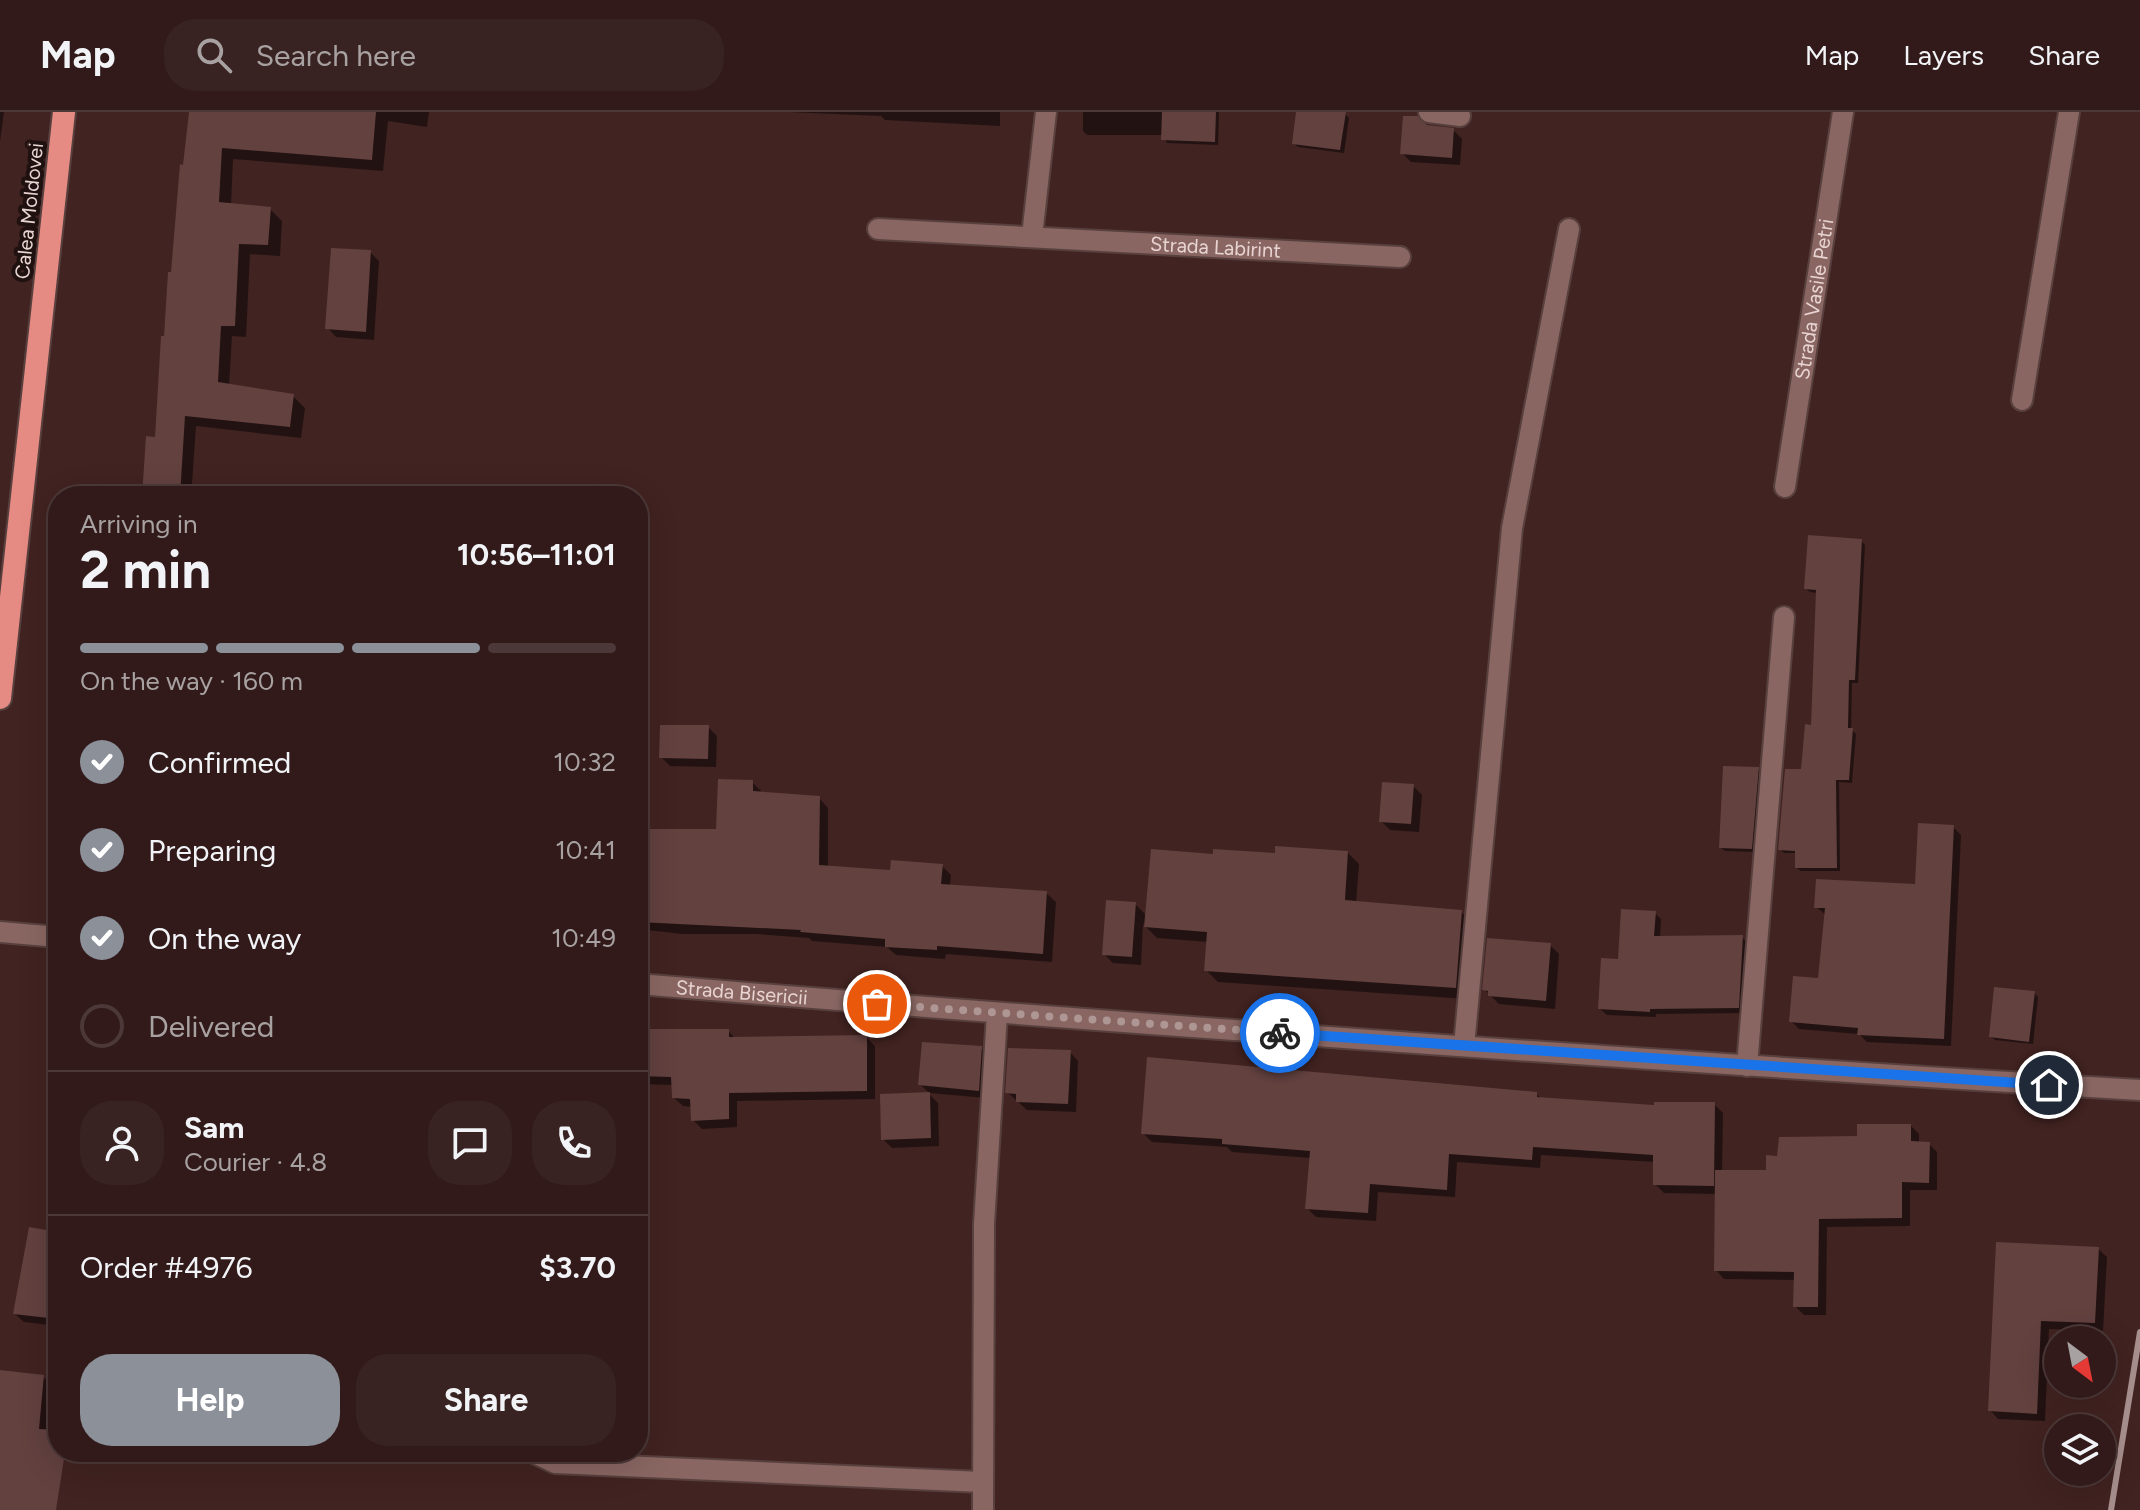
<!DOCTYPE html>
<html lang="en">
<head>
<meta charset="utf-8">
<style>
  :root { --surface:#311a19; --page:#392322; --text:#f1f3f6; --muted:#a8a1a2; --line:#4c3838; --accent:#8c9099 }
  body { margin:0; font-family:Figtree,sans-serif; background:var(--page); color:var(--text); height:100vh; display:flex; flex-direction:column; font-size:30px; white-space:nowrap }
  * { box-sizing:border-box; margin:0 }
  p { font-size:26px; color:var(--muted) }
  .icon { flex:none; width:44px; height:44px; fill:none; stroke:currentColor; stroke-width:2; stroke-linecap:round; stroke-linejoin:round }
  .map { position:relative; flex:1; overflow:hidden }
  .side { position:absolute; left:48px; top:374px; width:600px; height:976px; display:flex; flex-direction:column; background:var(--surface); border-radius:32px; box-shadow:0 8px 32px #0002,0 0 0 2px var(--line) }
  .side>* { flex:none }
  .needle { width:52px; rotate:148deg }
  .buttons { position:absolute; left:2044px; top:1214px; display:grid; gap:16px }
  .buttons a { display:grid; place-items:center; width:72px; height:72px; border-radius:50%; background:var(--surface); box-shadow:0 8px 32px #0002,0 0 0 2px var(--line); font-size:40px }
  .pin { position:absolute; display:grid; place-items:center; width:68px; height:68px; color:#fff; margin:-34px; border:4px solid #fff; border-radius:50%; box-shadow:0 2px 8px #0007 }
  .courier { position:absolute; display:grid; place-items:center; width:80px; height:80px; margin:-40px; border:6px solid #1a73e8; border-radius:50%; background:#fff; color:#222; box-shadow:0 2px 10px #0007 }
  .headline em { font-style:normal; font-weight:700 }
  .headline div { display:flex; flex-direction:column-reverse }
  .headline { display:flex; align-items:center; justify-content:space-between; height:136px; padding:0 32px }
  h1 { font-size:52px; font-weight:700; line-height:60px }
  .bar { display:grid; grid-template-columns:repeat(4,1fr); gap:12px 8px; align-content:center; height:96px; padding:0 32px }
  .bar i { height:10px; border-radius:6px; background:var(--line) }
  .bar .on { background:var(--accent) }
  .bar p { grid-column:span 4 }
  .line { display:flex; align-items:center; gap:20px; padding:0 32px; border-top:2px solid var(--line) }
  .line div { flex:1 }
  .round { display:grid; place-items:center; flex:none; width:84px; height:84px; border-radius:32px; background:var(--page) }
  ol { padding:0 32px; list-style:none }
  li { display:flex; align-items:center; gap:24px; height:88px }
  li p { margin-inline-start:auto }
  li .icon { padding:8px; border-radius:50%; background:var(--accent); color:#fff; stroke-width:4 }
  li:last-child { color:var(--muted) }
  li i { width:44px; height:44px; border:4px solid var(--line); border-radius:50% }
  .cta { display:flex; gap:16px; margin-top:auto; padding:16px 32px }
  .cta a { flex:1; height:92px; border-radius:32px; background:var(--accent); color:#fff; font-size:32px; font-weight:700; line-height:92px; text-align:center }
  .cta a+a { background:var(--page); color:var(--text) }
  header { display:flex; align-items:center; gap:48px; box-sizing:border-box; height:112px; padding:0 40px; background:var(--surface); border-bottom:2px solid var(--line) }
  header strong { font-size:38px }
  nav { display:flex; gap:44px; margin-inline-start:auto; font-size:28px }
  .search { width:560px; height:72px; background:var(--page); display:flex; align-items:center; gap:20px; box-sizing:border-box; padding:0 28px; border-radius:32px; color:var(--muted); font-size:30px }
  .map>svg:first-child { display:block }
</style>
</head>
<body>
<header>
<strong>Map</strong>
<div class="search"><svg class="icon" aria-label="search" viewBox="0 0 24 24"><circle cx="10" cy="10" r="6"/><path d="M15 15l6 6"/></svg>Search here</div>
<nav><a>Map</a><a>Layers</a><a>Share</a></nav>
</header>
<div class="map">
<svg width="2140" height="1398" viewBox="0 0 2140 1398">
  <rect width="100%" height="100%" fill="#412321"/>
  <g fill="#0007">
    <path d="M0 0H4L0 30Z"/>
    <path d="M191 0H429L427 15 388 9 383 59 233 47 231 93 270 97 282 109 280 144 250 142 246 225 232 224 229 274 293 284 305 296 301 326 196 314 192 372 248 379 254 384H144L157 327Z"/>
    <path d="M788 0H1000V14L885 8 881 4Z"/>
    <path d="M1083 0H1219L1218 33 1167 31 1163 23H1087L1083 19Z"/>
    <path d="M1298 0 1345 2 1349 6 1344 41 1298 35 1294 31Z"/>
    <path d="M1427 15 1453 18 1462 27 1460 53 1411 50 1402 41Z"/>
    <path d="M370 140 379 149 374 228 336 225 328 216Z"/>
    <path d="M1861 429 1865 433 1858 571H1852L1851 617 1856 622 1852 671 1839 670 1840 759H1801L1797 756V741H1784L1780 737 1813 615 1818 481 1810 480 1806 477Z"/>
    <path d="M708 615 717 624 716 655 670 654 661 645Z"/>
    <path d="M1758 657 1762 661 1755 740 1725 739 1721 736Z"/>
    <path d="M752 670 762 680 819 686 828 696V755L892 760 942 754 951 763 950 774 1046 781 1056 790 1052 850 946 842 945 847 896 843 887 835 812 829 809 826 756 822H682L638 817V716L648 719H718Z"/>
    <path d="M1413 674 1422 683 1419 720 1390 718 1381 709Z"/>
    <path d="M1953 715 1961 723 1951 934 1867 930 1859 922 1799 917 1791 909 1820 868 1826 803 1816 795 1917 774Z"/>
    <path d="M1348 741 1359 752 1356 791 1461 800 1472 811 1467 887 1218 870 1206 858 1208 830 1157 826 1143 812 1141 853 1113 851 1104 842 1135 792 1147 804 1215 744Z"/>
    <path d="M1655 801 1661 807 1660 826 1742 825 1748 831 1745 901 1656 902V905L1607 903 1600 897 1620 849Z"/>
    <path d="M1550 833 1559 842 1555 897 1499 892 1484 877Z"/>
    <path d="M2034 881 2038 885 2033 932 1995 928 1991 924Z"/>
    <path d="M638 919H728L736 927 866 925 875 934V987L737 989V1015L702 1017 693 1008 692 995 683 994 674 986 673 973 638 972Z"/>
    <path d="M981 936 990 945 987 986 929 981 921 973Z"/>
    <path d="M1070 940 1078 949 1076 1000 1027 998 1007 980Z"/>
    <path d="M929 982 938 991 939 1034 892 1036 883 1027Z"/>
    <path d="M1536 982 1543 988 1656 995 1714 992 1723 1001 1722 1060H1768L1779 1046 1911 1014 1919 1022V1032H1929L1937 1040V1078H1910V1114L1827 1115 1826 1203H1804L1796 1195V1168L1724 1167 1716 1158V1082L1664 1081 1655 1072V1050L1541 1043 1540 1056 1457 1050 1455 1085 1378 1080 1376 1109 1316 1105 1307 1096 1311 1046 1232 1040 1227 1035 1152 1030 1143 1021Z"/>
    <path d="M58 1122V1214L24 1210 15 1202Z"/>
    <path d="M1998 1132 2098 1137 2107 1145 2103 1219 2049 1217 2045 1309 1998 1307 1990 1298Z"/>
    <path d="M43 1265 54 1275 41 1398H0V1276Z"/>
  </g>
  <g fill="#62413f">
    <path d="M189 0H376L372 48 222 36 219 90 271 95 268 133 239 132 235 214H221L218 270 294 282 290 315 185 304 180 384H142L146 324 155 325 161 224H164L168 160H171L180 52 183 53Z"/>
    <path d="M1162 0H1216L1215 30 1161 28Z"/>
    <path d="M1296 0H1346L1340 38 1292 32Z"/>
    <path d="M1403 4H1417L1427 13 1454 16 1452 46 1400 42Z"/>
    <path d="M331 136 371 138 366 220 325 217Z"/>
    <path d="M1808 423 1862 427 1855 568H1849L1848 616H1853L1849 668H1836L1837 756H1795V739L1778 738 1785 657H1801L1805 612 1811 613 1816 478 1804 477Z"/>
    <path d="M660 613H709L708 647 659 646Z"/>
    <path d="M1723 654 1759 655 1752 737 1719 736Z"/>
    <path d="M718 667 753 668V679L820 684 819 753 890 758 891 748 943 752 941 772 1047 779 1043 842 937 834V838L885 835V827L800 820 801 818 638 810V717H716Z"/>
    <path d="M1382 670 1414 672 1411 712 1379 710Z"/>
    <path d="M1918 711 1954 713 1944 927 1857 923 1858 916 1789 910 1793 864 1818 866 1825 796H1814L1816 767 1915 772Z"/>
    <path d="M1275 734 1348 739 1345 788 1462 798 1456 876 1204 859 1207 820 1144 815 1151 737 1213 742V737L1275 741Z"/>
    <path d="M1106 788 1136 790 1132 845 1102 843Z"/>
    <path d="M1621 797 1656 799 1654 824 1743 823 1739 896 1650 897V900L1598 897 1601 846 1618 847Z"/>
    <path d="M1487 826 1551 831 1546 889 1488 884V879L1482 878Z"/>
    <path d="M1994 875 2035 879 2029 930 1989 925Z"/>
    <path d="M638 917H729V925L867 923V979L729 981V1007L691 1009 690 987 672 986 671 965 638 964Z"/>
    <path d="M922 930 982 934 979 979 918 973Z"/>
    <path d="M1008 936 1071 938 1068 992 1016 990V982L1005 981Z"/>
    <path d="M1147 945 1537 980V985L1654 993V990H1715L1714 1074 1653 1073V1043L1533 1035 1532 1048 1449 1042 1447 1078 1370 1072 1368 1101 1305 1097 1310 1039 1222 1032V1027L1141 1022Z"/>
    <path d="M930 980 931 1026 881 1028 880 982Z"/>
    <path d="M1857 1012H1911V1029L1930 1030 1929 1071 1902 1070V1106L1819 1107 1818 1195H1793L1794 1160 1714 1159 1715 1058H1766V1043L1777 1044 1779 1025 1857 1024Z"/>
    <path d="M29 1115 58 1120V1207L13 1202Z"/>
    <path d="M1996 1130 2099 1135 2095 1211 2041 1209 2037 1302 1988 1299Z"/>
    <path d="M0 1258 44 1263 39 1317 58 1318V1340H65L56 1398H0Z"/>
  </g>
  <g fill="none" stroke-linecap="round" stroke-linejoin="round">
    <g stroke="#58403e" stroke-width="24">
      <g id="minor">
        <path d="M1429 0 1460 4"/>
        <path id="s1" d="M878 117 1400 145"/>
        <path d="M1032 124 1046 0"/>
        <path d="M2022 288 2069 0"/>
        <path id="s2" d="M1785 375 1843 0"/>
        <path d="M0 820 58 825"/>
        <path id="s3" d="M638 872C1138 913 1639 948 2140 978"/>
        <path d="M1464 934 1512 416 1569 117"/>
        <path d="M1747 954 1784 505"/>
        <path d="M532 1340 555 1351 982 1370"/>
        <path d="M983 1398 984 1112 997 902"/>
      </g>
    </g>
    <g stroke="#58403e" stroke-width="26">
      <path id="trunk" d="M0 586 64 0"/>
    </g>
    <use href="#minor" stroke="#896662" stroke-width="20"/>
    <use href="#trunk" stroke="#e68b84" stroke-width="22"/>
    <path stroke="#a78f8d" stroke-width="6" d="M2111 1398 2140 1220"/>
  </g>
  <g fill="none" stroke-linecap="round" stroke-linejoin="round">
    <path stroke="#ae9694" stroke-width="8" stroke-dasharray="0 14.4" d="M877 892 1280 921"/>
    <path stroke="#1a73e8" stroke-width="10" d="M1280 921 2049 973"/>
  </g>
  <g text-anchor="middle" stroke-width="8" stroke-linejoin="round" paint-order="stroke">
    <g font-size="20" fill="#e8d4d2" stroke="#1f1110">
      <text transform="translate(29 99) rotate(-84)" y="7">Calea Moldovei</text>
      <text dy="7" stroke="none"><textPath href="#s1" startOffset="338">Strada Labirint</textPath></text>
      <text dy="7" stroke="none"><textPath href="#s2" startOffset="190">Strada Vasile Petri</textPath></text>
      <text dy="7" stroke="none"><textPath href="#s3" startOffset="104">Strada Bisericii</textPath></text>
    </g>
  </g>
</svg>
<div class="buttons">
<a><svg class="needle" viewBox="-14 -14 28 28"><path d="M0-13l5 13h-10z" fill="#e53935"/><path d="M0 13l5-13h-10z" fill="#a8a1a2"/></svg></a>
<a><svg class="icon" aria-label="layers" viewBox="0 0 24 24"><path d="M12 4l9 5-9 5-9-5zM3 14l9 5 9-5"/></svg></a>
</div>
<div class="pin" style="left:877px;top:892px;background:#ea580c"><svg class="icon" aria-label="bag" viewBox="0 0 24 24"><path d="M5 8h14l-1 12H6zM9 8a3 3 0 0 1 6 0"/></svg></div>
<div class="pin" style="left:2049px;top:973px;background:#1f2937"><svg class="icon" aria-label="home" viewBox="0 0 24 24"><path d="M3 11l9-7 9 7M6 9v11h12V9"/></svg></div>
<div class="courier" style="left:1280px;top:921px"><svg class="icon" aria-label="bike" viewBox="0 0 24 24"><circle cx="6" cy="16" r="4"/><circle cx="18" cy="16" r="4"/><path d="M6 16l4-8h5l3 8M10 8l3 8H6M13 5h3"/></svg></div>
<section class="side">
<div class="headline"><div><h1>2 min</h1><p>Arriving in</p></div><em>10:56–11:01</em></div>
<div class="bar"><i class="on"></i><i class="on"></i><i class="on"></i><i></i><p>On the way · 160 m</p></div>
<ol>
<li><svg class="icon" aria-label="check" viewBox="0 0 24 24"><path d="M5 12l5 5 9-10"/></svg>Confirmed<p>10:32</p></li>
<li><svg class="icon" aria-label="check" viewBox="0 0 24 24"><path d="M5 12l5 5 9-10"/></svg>Preparing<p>10:41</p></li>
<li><svg class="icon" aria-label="check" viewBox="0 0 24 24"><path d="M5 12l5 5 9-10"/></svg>On the way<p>10:49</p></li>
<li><i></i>Delivered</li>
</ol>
<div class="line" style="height:144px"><a class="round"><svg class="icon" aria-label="person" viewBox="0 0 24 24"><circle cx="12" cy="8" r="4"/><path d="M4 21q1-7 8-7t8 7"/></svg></a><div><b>Sam</b><p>Courier · 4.8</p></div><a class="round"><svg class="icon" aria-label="chat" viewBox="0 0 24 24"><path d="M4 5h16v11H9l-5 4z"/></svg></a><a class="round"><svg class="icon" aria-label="phone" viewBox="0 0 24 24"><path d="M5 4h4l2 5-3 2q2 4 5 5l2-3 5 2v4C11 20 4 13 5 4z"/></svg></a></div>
<div class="line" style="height:104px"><div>Order #4976</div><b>$3.70</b></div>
<div class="cta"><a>Help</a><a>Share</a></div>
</section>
</div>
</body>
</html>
